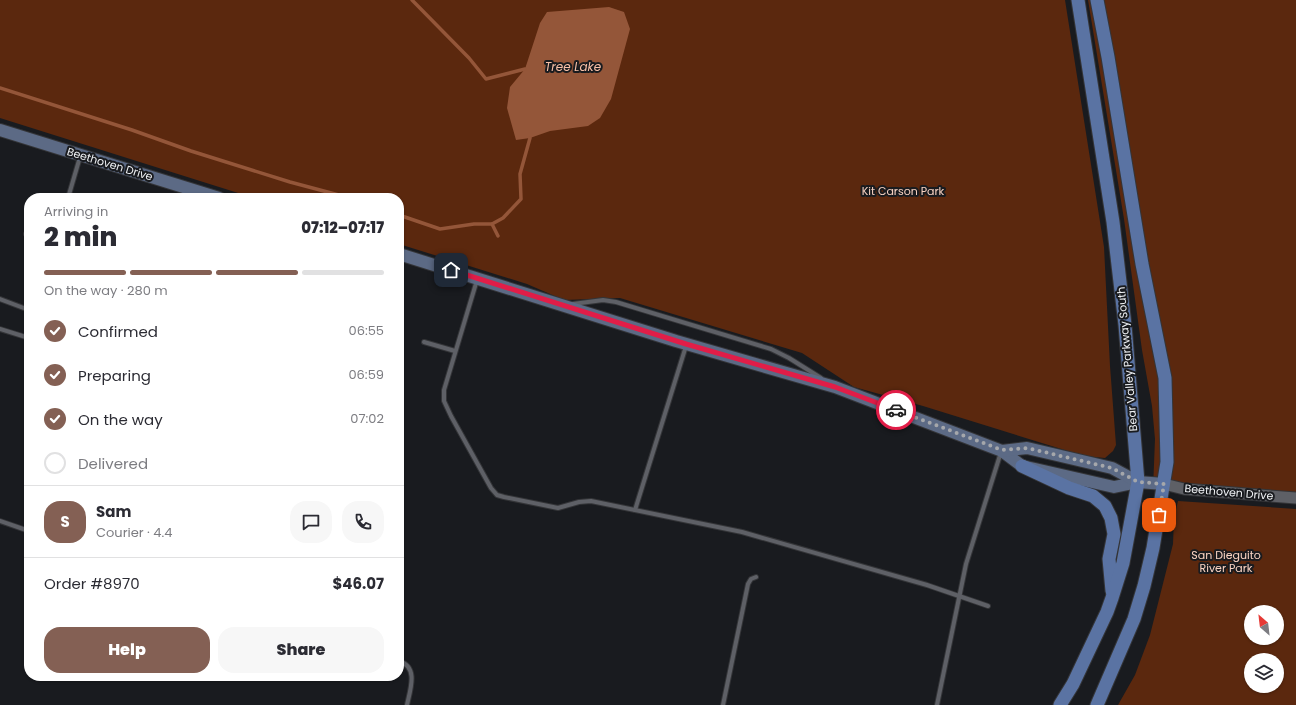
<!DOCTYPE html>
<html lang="en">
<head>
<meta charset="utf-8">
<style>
  :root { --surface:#fff; --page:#f7f7f7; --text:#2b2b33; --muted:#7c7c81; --line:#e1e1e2; --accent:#846054 }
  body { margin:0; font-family:Poppins,sans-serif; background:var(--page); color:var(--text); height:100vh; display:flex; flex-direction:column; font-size:15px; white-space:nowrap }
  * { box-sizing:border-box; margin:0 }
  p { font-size:13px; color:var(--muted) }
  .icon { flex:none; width:22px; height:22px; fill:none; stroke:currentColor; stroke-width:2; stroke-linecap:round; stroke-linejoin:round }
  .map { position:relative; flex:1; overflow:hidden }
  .panel { position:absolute; left:24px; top:193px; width:380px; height:488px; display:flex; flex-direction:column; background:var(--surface); border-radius:16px; box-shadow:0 1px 3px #0004 }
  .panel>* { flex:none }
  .needle { width:26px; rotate:332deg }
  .tools { position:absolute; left:1244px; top:605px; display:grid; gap:8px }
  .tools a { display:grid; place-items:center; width:40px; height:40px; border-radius:50%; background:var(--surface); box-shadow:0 1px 3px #0004; font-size:20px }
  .pin { position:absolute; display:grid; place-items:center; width:34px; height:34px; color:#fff; margin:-17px; border-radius:8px; box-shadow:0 2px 6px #0006 }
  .courier { position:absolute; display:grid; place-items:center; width:40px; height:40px; margin:-20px; border:3px solid #e11d48; border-radius:50%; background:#fff; color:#222; box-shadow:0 1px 5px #0007 }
  .overview em { font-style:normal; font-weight:800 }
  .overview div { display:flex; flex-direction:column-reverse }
  .overview { display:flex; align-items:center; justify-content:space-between; height:68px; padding:0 20px }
  h1 { font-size:26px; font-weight:800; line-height:30px }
  .bar { display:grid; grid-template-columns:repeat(4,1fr); gap:6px 4px; align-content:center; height:48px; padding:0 20px }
  .bar i { height:5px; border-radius:3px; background:var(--line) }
  .bar .on { background:var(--accent) }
  .bar p { grid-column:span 4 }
  .line { display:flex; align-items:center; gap:10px; padding:0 20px; border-top:1px solid var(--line) }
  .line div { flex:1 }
  .round { display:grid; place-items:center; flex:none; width:42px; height:42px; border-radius:16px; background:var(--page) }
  ol { padding:0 20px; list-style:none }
  li { display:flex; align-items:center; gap:12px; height:44px }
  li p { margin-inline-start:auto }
  li .icon { padding:4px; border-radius:50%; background:var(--accent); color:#fff; stroke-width:4 }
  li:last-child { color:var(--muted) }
  li i { width:22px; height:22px; border:2px solid var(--line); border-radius:50% }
  .cta { display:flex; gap:8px; margin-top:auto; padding:8px 20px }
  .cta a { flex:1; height:46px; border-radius:16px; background:var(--accent); color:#fff; font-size:16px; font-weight:800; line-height:46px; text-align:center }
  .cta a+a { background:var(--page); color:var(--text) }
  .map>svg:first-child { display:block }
</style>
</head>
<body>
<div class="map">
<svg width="1296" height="705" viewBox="0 0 1296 705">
  <rect width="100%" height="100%" fill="#191b1f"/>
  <g fill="#5b280e" fill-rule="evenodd">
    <path d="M0 0H1065L1104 247 1110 366 1116 445 1113 451 1105 458 1084 456 923 406 854 387 802 353 620 298 564 300 527 284 399 244V198H254L0 118Z"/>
    <path d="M1088 0H1296V497L1153 489 1155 439 1152 406 1142 350 1124 219Z"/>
    <path d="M1178 501 1296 509V705H1118L1135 675 1150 635 1173 544 1174 518ZM1251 612H1277V638H1251ZM1251 660H1277V686H1251Z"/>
  </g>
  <path fill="#945639" d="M609 7 624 12 630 29 611 99 600 118 588 126 550 131 530 138 516 140 507 108 510 87 525 69 540 23 547 12Z"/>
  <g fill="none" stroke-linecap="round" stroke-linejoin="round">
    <g stroke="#945639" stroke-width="3.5">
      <path d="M412 0 469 58 486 79 525 69"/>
      <path d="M0 88 132 130 191 151 290 182 350 198"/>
      <path d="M399 215 440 229 474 224H492L503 218 521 199 520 174 530 138"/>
      <path d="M492 224 498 236"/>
    </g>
    <g stroke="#343538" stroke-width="6">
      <g id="service">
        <path d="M68 198 80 157"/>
        <path d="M26 234H29"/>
        <path d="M477 280 444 390V401L451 416 491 488 497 495 504 497 558 508 579 502 591 501 742 532 927 585 988 606"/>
        <path d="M0 299 29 310"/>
        <path d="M573 304 603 300 616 302 771 349 789 358 821 378"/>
        <path d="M0 329 29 338"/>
        <path d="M424 342 455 351"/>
        <path d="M635 510 686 346"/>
        <path d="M0 521 29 531"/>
        <path d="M399 661C419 667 410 690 407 705"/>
        <path d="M187 676 193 678 194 676"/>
        <path d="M723 705 748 584 751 579 756 577"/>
        <path d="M937 705 966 564 1001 452"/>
      </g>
    </g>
    <g stroke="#343538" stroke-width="13">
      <path id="tertiary" d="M1164 484 1184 489 1296 498"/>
    </g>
    <g stroke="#343538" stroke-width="14">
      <g id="secondary">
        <path d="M0 130 219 198"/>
        <path d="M399 254 676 341 835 387 1002 451 1022 466 1114 487 1138 482 1164 484"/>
        <path d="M1002 451 1027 448 1112 468 1138 482"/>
      </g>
    </g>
    <g stroke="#343538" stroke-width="15">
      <g id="primary">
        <path d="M1022 466 1069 488 1093 496 1105 506 1111 518 1114 534 1109 559 1112 591"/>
        <path d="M1060 705 1073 684 1107 612 1112 598 1123 563 1138 482 1125 325 1113 222 1078 0"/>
        <path d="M1097 705 1134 619 1144 586 1153 548 1167 462 1165 378 1142 264 1108 57 1097 0"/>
      </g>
    </g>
    <use href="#service" stroke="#5e6066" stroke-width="4"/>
    <use href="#tertiary" stroke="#5e6066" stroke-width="11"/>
    <use href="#secondary" stroke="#5c6a85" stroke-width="12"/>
    <use href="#primary" stroke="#5a73a3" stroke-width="13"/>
  </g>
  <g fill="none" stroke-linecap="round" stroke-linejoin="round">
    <path stroke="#a5a7ab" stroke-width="4" stroke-dasharray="0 7.2" d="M896 410 1002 450 1027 448 1112 468 1138 482 1164 484 1159 515"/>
    <path stroke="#e11d48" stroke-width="5" d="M451 270 686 344 835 387 896 410"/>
  </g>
  <g text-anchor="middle" stroke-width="4" stroke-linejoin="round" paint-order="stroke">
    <g font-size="11" fill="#f1f3f6" stroke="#191b1f">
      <text transform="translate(110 164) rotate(17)" y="4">Beethoven Drive</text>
      <text transform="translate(1127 359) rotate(-95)" y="4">Bear Valley Parkway South</text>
      <text transform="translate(1229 492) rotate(5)" y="4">Beethoven Drive</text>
    </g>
    <g font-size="11" fill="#f9d3c2" stroke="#191b1f">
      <text x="903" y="195">Kit Carson Park</text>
      <text x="1226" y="559">San Dieguito<tspan x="1226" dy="13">River Park</tspan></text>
    </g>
    <g font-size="12" font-style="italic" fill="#f8c0a7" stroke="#191b1f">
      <text x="573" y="71">Tree Lake</text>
    </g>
  </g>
</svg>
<div class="tools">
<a><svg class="needle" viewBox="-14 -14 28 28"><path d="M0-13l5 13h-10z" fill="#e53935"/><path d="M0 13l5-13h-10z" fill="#7c7c81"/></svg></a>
<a><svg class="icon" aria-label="layers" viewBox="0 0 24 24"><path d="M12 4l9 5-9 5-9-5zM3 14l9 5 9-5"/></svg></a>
</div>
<div class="pin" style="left:1159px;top:515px;background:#ea580c"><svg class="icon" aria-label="bag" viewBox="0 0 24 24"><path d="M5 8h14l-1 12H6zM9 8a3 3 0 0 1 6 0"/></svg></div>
<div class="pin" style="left:451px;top:270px;background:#1f2937"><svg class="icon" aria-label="home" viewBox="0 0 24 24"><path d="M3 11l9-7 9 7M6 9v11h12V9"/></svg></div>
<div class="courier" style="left:896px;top:410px"><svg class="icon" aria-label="car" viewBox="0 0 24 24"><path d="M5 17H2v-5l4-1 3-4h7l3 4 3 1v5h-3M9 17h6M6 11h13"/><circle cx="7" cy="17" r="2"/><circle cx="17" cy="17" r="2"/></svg></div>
<section class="panel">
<div class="overview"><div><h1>2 min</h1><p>Arriving in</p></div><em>07:12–07:17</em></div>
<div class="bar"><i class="on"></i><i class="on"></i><i class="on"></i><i></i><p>On the way · 280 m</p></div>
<ol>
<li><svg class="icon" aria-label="check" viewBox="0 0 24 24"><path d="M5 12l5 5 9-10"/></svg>Confirmed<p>06:55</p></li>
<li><svg class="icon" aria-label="check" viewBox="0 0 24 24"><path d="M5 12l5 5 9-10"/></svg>Preparing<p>06:59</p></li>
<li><svg class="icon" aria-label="check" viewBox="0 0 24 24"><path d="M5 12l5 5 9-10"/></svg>On the way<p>07:02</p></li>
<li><i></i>Delivered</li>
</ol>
<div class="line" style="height:72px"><b class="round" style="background:var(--accent);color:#fff">S</b><div><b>Sam</b><p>Courier · 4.4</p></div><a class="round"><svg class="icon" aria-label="chat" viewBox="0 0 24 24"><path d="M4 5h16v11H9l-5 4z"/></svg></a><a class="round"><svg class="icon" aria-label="phone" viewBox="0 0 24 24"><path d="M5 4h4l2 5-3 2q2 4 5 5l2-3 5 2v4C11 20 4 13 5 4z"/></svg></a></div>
<div class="line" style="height:52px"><div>Order #8970</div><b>$46.07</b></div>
<div class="cta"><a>Help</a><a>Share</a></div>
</section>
</div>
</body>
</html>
